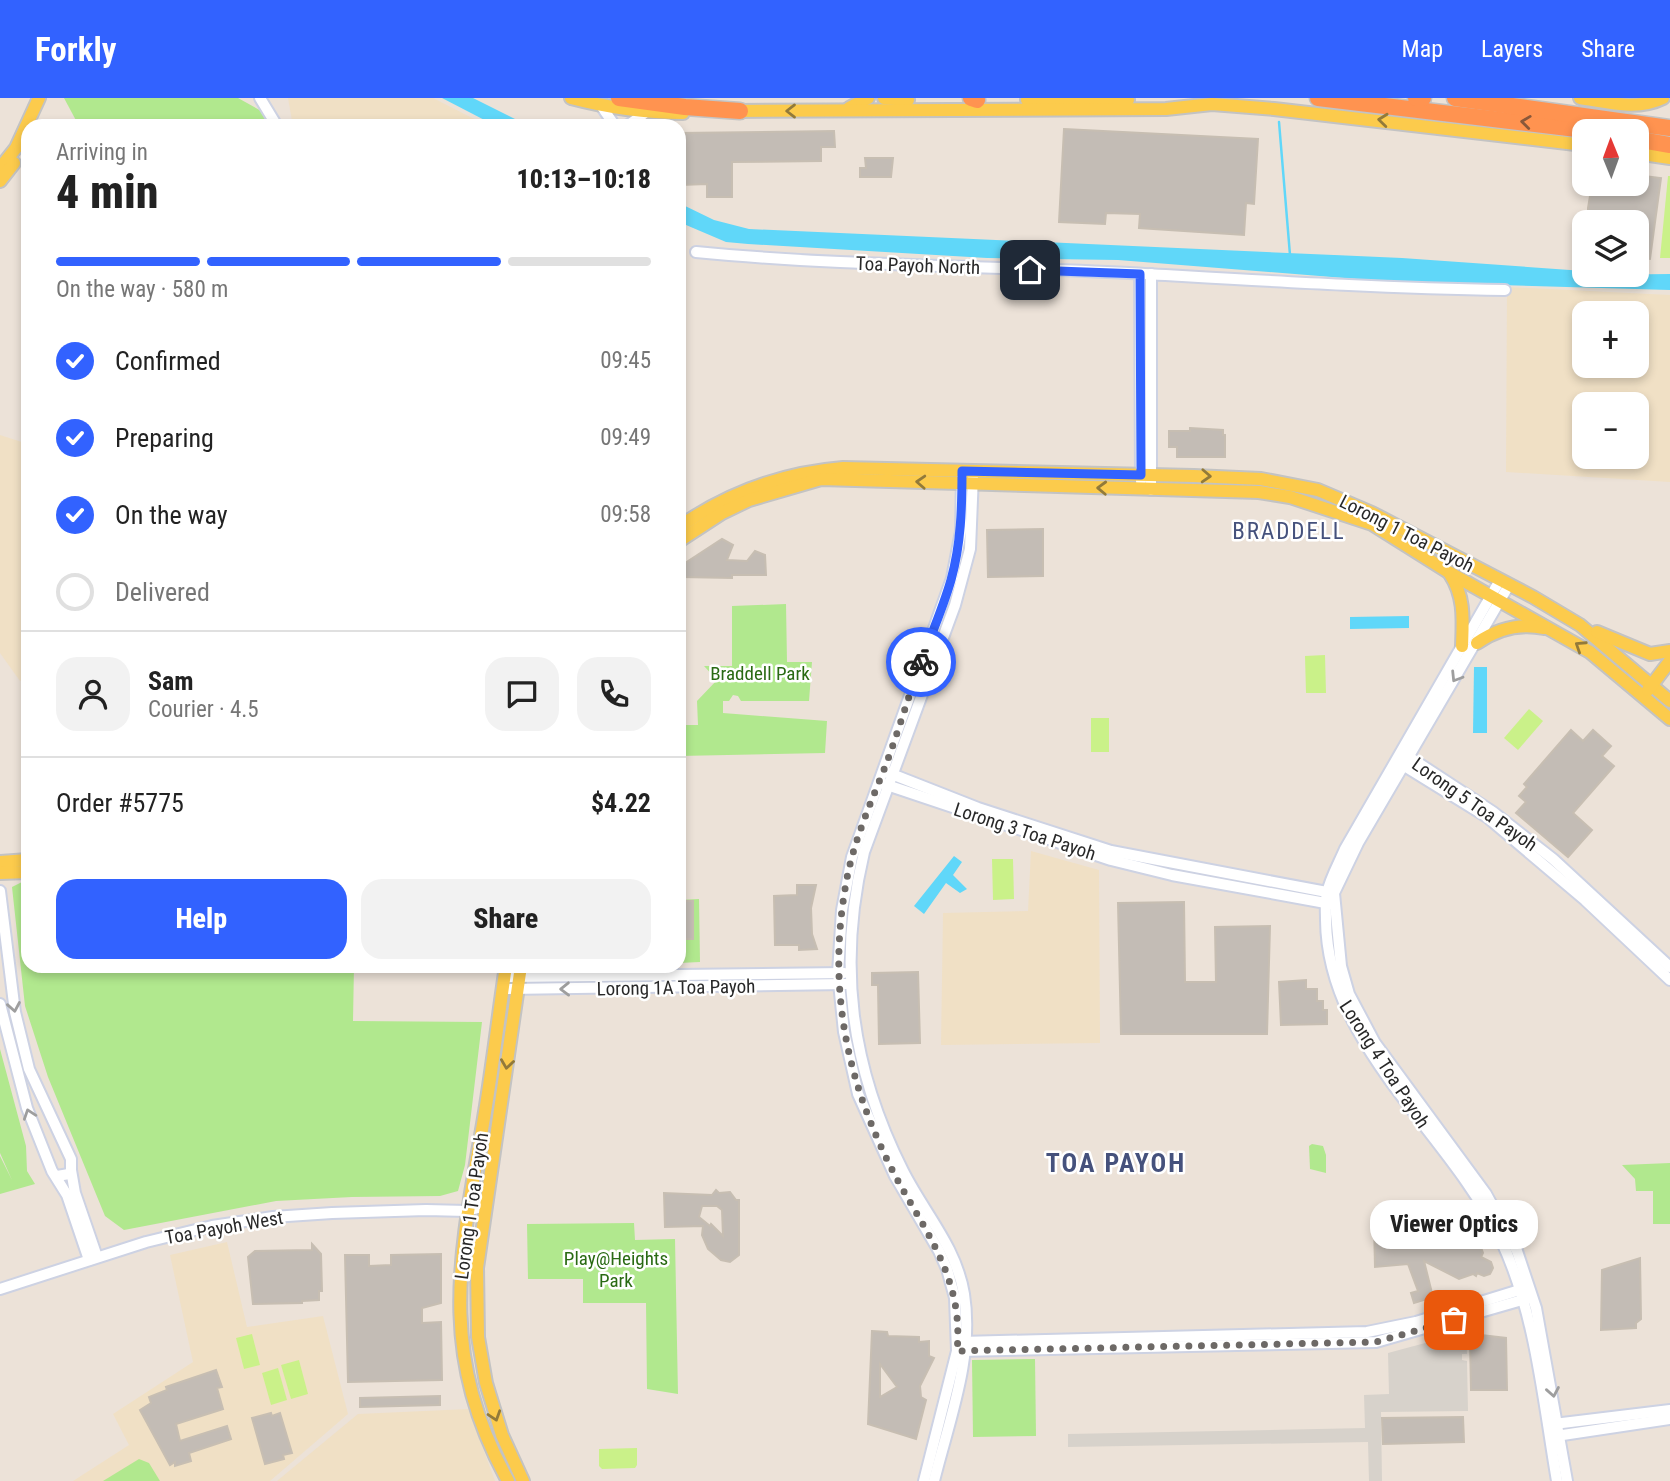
<!DOCTYPE html>
<html lang="en">
<head>
<meta charset="utf-8">
<style>
  :root { --surface:#fff; --page:#f2f2f2; --text:#222; --muted:#767676; --line:#e0e0e0; --accent:#3262ff }
  body { margin:0; font-family:"Roboto Condensed",sans-serif; background:var(--page); color:var(--text); height:100vh; display:flex; flex-direction:column; font-size:26px; white-space:nowrap }
  * { box-sizing:border-box; margin:0 }
  p { font-size:23px; color:var(--muted) }
  .icon { flex:none; width:38px; height:38px; fill:none; stroke:currentColor; stroke-width:2; stroke-linecap:round; stroke-linejoin:round }
  .map { position:relative; flex:1; overflow:hidden }
  .sheet { position:absolute; left:21px; top:21px; width:665px; height:854px; display:flex; flex-direction:column; background:var(--surface); border-radius:21px; box-shadow:0 4px 10px #0003 }
  .sheet>* { flex:none }
  .needle { width:46px; rotate:359deg }
  .tools { position:absolute; left:1572px; top:21px; display:grid; gap:14px }
  .tools a { display:grid; place-items:center; width:77px; height:77px; border-radius:14px; background:var(--surface); box-shadow:0 4px 10px #0003; font-size:35px }
  .pin { position:absolute; display:grid; place-items:center; width:60px; height:60px; color:#fff; margin:-30px; border-radius:14px; box-shadow:0 4px 10px #0006 }
  .courier { position:absolute; display:grid; place-items:center; width:70px; height:70px; margin:-35px; border:5px solid #3262ff; border-radius:50%; background:#fff; color:#222; box-shadow:0 2px 9px #0007 }
  .bubble { position:absolute; height:49px; border-radius:21px; background:var(--surface); box-shadow:0 4px 10px #0003; font-size:23px; font-weight:800; line-height:49px; text-align:center }
  .overview em { font-style:normal; font-weight:800 }
  .overview div { display:flex; flex-direction:column-reverse }
  .overview { display:flex; align-items:center; justify-content:space-between; height:119px; padding:0 35px }
  h1 { font-size:46px; font-weight:800; line-height:52px }
  .bar { display:grid; grid-template-columns:repeat(4,1fr); gap:10px 7px; align-content:center; height:84px; padding:0 35px }
  .bar i { height:9px; border-radius:5px; background:var(--line) }
  .bar .on { background:var(--accent) }
  .bar p { grid-column:span 4 }
  .line { display:flex; align-items:center; gap:18px; padding:0 35px; border-top:2px solid var(--line) }
  .line div { flex:1 }
  .round { display:grid; place-items:center; flex:none; width:74px; height:74px; border-radius:21px; background:var(--page) }
  ol { padding:0 35px; list-style:none }
  li { display:flex; align-items:center; gap:21px; height:77px }
  li p { margin-inline-start:auto }
  li .icon { padding:7px; border-radius:50%; background:var(--accent); color:#fff; stroke-width:4 }
  li:last-child { color:var(--muted) }
  li i { width:38px; height:38px; border:4px solid var(--line); border-radius:50% }
  .primary-button { display:flex; gap:14px; margin-top:auto; padding:14px 35px }
  .primary-button a { flex:1; height:80px; border-radius:21px; background:var(--accent); color:#fff; font-size:28px; font-weight:800; line-height:80px; text-align:center }
  .primary-button a+a { background:var(--page); color:var(--text) }
  header { display:flex; align-items:center; gap:42px; box-sizing:border-box; height:98px; padding:0 35px; background:var(--accent); color:#fff }
  header strong { font-size:33px }
  nav { display:flex; gap:38px; margin-inline-start:auto; font-size:24px }
  .map>svg:first-child { display:block }
</style>
</head>
<body>
<header>
<strong>Forkly</strong>
<nav><a>Map</a><a>Layers</a><a>Share</a></nav>
</header>
<div class="map">
<svg width="1670" height="1383" viewBox="0 0 1670 1383">
  <rect width="100%" height="100%" fill="#ece2d8"/>
  <g fill="#f0e0c5" fill-rule="evenodd">
    <path d="M288 0H433L488 28H293Z"/>
    <path d="M1507 189 1670 197V384L1506 374ZM1584 215H1636V268H1584ZM1584 306H1636V359H1584Z"/>
    <path d="M0 337 28 346V577L20 583 0 555Z"/>
    <path d="M1031 753 1099 772 1100 945 941 947 943 815 1028 813Z"/>
    <path d="M227 1144 247 1229 323 1218 348 1316 270 1383H73L129 1347 113 1316 193 1264 170 1157Z"/>
    <path d="M468 1311 495 1383H277L358 1316Z"/>
  </g>
  <g fill="#b1e88e">
    <path d="M64 0H238L272 19 273 28H79Z"/>
    <path d="M786 506 787 564H812L809 603H741L738 598 733 597 729 603H723V615L827 623 825 655 679 658V627H698L697 603 717 582 704 568H732V508Z"/>
    <path d="M28 781V868H354L353 923 482 924 465 1067 458 1093 440 1098 352 1099 276 1103 124 1132 105 1118 48 979 25 908 12 789Z"/>
    <path d="M699 801 700 864 679 865V802Z"/>
    <path d="M0 951 26 1048 27 1073 35 1086 0 1096V1058L12 1082 0 1055Z"/>
    <path d="M1312 1046 1323 1048 1326 1057V1075L1310 1071 1309 1048Z"/>
    <path d="M1670 1065V1126H1653V1093H1636L1635 1081 1622 1067Z"/>
    <path d="M634 1125 635 1142 675 1141 678 1296 647 1291 646 1205H583V1181H528L527 1126Z"/>
    <path d="M1035 1261 1036 1338 973 1339 972 1262Z"/>
    <path d="M139 1361 149 1365 160 1383H103Z"/>
  </g>
  <g fill="#caf189">
    <path d="M1668 78H1670V160H1660Z"/>
    <path d="M1325 557 1326 595H1306L1305 558Z"/>
    <path d="M1529 611 1543 623 1518 652 1504 640Z"/>
    <rect x="1091" y="620" width="18" height="34"/>
    <path d="M992 761H1013L1014 801 993 802Z"/>
    <path d="M252 1236 260 1267 244 1271 236 1240Z"/>
    <path d="M299 1262 308 1296 291 1301 281 1267Z"/>
    <path d="M278 1270 287 1302 271 1307 262 1275Z"/>
    <path d="M637 1350V1367L635 1370 602 1371 599 1368V1351Z"/>
  </g>
  <path fill="#d7d2cb" d="M1466 1234 1467 1256H1462V1262L1467 1263 1468 1313 1381 1314 1382 1383H1369L1368 1344 1068 1349V1336L1365 1330 1364 1297 1389 1296 1388 1255Z"/>
  <g fill="#60d7f9">
    <path d="M442 0H473L529 28H496Z"/>
    <path d="M679 105 714 122 749 131 1402 160 1584 173V177L1670 176V192L1394 184 1118 162 987 160 748 146 726 144 679 124Z"/>
    <path d="M1409 518V530L1350 531V519Z"/>
    <path d="M1474 569H1487V635H1473Z"/>
    <path d="M954 758 962 764 953 777 967 791 960 795 946 785 924 816 914 808Z"/>
  </g>
  <g fill="none" stroke-linecap="round" stroke-linejoin="round">
    <path stroke="#60d7f9" stroke-width="2.5" d="M1279 24 1290 157"/>
  </g>
  <g fill="#c3bcb5" stroke="#c7beb2" stroke-width="2" fill-rule="evenodd">
    <path d="M1064 31 1258 41 1254 106 1246 105 1244 137 1139 130 1140 116 1106 115 1105 126 1059 124Z"/>
    <path d="M834 33 835 49H821V63L732 64V99H707V86L681 87 679 35Z"/>
    <path d="M865 60H893L891 79H860V70H866Z"/>
    <path d="M1644 78 1661 80 1650 161 1642 160 1640 176H1636V124H1629L1630 116 1617 114 1615 124H1588V110L1592 86H1642Z"/>
    <path d="M1190 330 1223 332V337H1225V359H1177V349H1169V333H1190Z"/>
    <path d="M1043 431V478L988 479 987 432Z"/>
    <path d="M722 441 733 447 727 462 747 463 755 453 765 457 766 477H732V480L681 479 682 467Z"/>
    <path d="M1571 632 1583 643 1593 632 1611 648 1602 658 1614 668 1573 715 1592 732 1568 759 1516 715 1526 704 1519 698 1527 689 1524 686Z"/>
    <path d="M797 787H816L811 810 812 836 817 851 799 852V847H775L774 798 797 797Z"/>
    <rect x="679" y="803" width="14" height="38"/>
    <path d="M1184 804 1185 884H1216L1215 829 1270 828 1267 936H1121L1118 805Z"/>
    <path d="M918 874 920 945 879 946 878 887H872V875Z"/>
    <path d="M1306 882V891H1317V903H1323V912H1327V926L1281 927 1279 884Z"/>
    <path d="M716 1092 719 1095 730 1094 736 1102H739V1157L730 1164 721 1162 708 1151 702 1137 703 1128 665 1129 664 1095 712 1097ZM702 1108H717L722 1112 723 1138 711 1126 710 1128 699 1119Z"/>
    <path d="M1468 1124 1474 1134 1472 1139 1478 1141 1483 1155 1481 1159 1491 1164 1493 1170 1490 1176 1484 1178 1477 1175 1476 1178 1473 1176 1459 1181 1424 1163 1433 1199 1414 1205 1411 1195 1418 1193 1408 1166 1375 1169 1374 1125 1413 1127Z"/>
    <path d="M312 1146 321 1156 322 1193H319V1202L302 1203V1205L253 1206 248 1159 255 1153 312 1152Z"/>
    <path d="M441 1156V1205L422 1210V1225L441 1224 442 1282 348 1284 345 1157H369V1168L391 1167V1157Z"/>
    <path d="M1640 1160 1641 1221 1636 1225V1230L1601 1232 1602 1172Z"/>
    <path d="M872 1233 887 1234 888 1238 919 1239V1244L929 1243V1258L934 1260 920 1288 921 1299 926 1302 916 1341 868 1326ZM880 1266 897 1289 880 1299Z"/>
    <path d="M1481 1237 1506 1240 1507 1292H1471L1470 1241H1481Z"/>
    <path d="M216 1272 222 1289 217 1290 223 1311 176 1326 180 1343 227 1328 231 1341 189 1355 191 1363 175 1368V1364L170 1367 140 1312 151 1305 149 1299 167 1292 166 1289Z"/>
    <path d="M440 1298V1307L360 1309V1300Z"/>
    <path d="M271 1315 272 1318 280 1315 292 1355 283 1357 284 1361 265 1366 252 1320Z"/>
    <path d="M1463 1319 1464 1344 1383 1346 1382 1320Z"/>
  </g>
  <g fill="none" stroke-linecap="round" stroke-linejoin="round">
    <g stroke="#cdd2e3" stroke-width="14">
      <g id="minor">
        <path d="M260 0 277 28"/>
        <path d="M602 9 615 28"/>
        <path d="M627 28 645 15"/>
        <path d="M696 154C840 168 985 168 1129 175 1254 182 1379 190 1505 192"/>
        <path d="M1140 176 1141 383"/>
        <path d="M1151 176V392"/>
        <path d="M1500 482 1345 751C1339 765 1330 781 1327 795 1325 804 1326 813 1326 822 1327 949 1450 1034 1501 1142 1536 1217 1543 1302 1557 1383"/>
        <path d="M1509 487 1358 745 1334 795 1341 868 1349 896 1375 945 1486 1096 1517 1153 1536 1210 1567 1383"/>
        <path d="M1403 655 1493 714 1553 761 1670 869"/>
        <path d="M1398 664 1487 719 1585 802 1670 882"/>
        <path d="M889 675 978 710 1111 753 1332 795"/>
        <path d="M884 686 1111 762 1172 777 1331 806"/>
        <path d="M0 793 15 914 29 971 71 1061V1072L69 1076 57 1078"/>
        <path d="M504 879 844 875"/>
        <path d="M502 891 846 886"/>
        <path d="M0 906 27 1010 52 1073 67 1097 89 1162"/>
        <path d="M71 1072 75 1095 97 1159"/>
        <path d="M0 1191 146 1144 212 1128 273 1119 332 1115 426 1112 467 1113 478 1110 486 1102"/>
        <path d="M961 1244 1367 1234 1416 1224 1526 1190"/>
        <path d="M960 1253 1376 1244 1529 1200"/>
        <path d="M1554 1326 1670 1312"/>
        <path d="M1556 1338 1670 1321"/>
        <path d="M924 1383 957 1253 955 1200 947 1171 939 1153 895 1078 858 996 844 934 838 875 842 812 852 759 952 480 961 433 962 377"/>
        <path d="M934 1383C949 1322 974 1260 964 1196 956 1148 924 1115 903 1073 851 970 837 867 864 754L955 507 970 451 973 377"/>
      </g>
    </g>
    <g stroke="#c3c3c3" stroke-width="16">
      <g id="major">
        <path d="M571 0C609 10 644 15 683 15"/>
        <path d="M884 0 908 2"/>
        <path d="M1580 0C1607 4 1637 13 1663 0"/>
        <path d="M1027 2H1128"/>
        <path d="M849 10 868 0"/>
        <path d="M733 13 1166 11 1212 6 1274 11 1584 47"/>
        <path d="M1636 55 1670 60"/>
        <path d="M0 70 16 50 39 0"/>
        <path d="M0 83 14 65"/>
        <path d="M679 429C729 394 782 375 843 370L1194 378 1261 381 1318 392 1372 415 1533 499 1580 527 1670 603"/>
        <path d="M679 443 722 415 749 402 821 381 1259 394 1290 399 1372 426 1450 475 1590 554 1670 621"/>
        <path d="M1450 476C1465 499 1463 521 1462 548"/>
        <path d="M1597 534 1650 556 1670 553"/>
        <path d="M1477 545C1497 531 1519 525 1544 530"/>
        <path d="M1648 592 1670 563"/>
        <path d="M0 764 28 762"/>
        <path d="M0 775 28 774"/>
        <path d="M506 868C498 921 492 974 483 1026 459 1162 438 1255 508 1383"/>
        <path d="M521 868 477 1170 478 1239 486 1285 502 1337 523 1383"/>
      </g>
    </g>
    <g stroke="#c3c3c3" stroke-width="19">
      <g id="highway">
        <path d="M619 0 685 9 740 13"/>
        <path d="M971 0 977 2"/>
        <path d="M1318 0 1593 33"/>
        <path d="M1416 0H1423"/>
        <path d="M1455 0 1670 30"/>
        <path d="M1636 41 1670 47"/>
      </g>
    </g>
    <use href="#minor" stroke="#fff" stroke-width="10"/>
    <use href="#major" stroke="#fccb4c" stroke-width="12"/>
    <use href="#highway" stroke="#ff9350" stroke-width="16"/>
  </g>
  <defs><path id="oneway-chevron" d="M-2-3.5L2.5 0L-2 3.5" fill="none" stroke-width="1.6" stroke-linecap="round" stroke-linejoin="round" transform="scale(1.75)"/></defs>
  <g stroke="#927a3a">
    <use href="#oneway-chevron" transform="translate(791 13) rotate(-180)"/>
    <use href="#oneway-chevron" transform="translate(1383 22) rotate(-174)"/>
    <use href="#oneway-chevron" transform="translate(1206 378) rotate(3)"/>
    <use href="#oneway-chevron" transform="translate(921 384) rotate(-177)"/>
    <use href="#oneway-chevron" transform="translate(1102 390) rotate(-178)"/>
    <use href="#oneway-chevron" transform="translate(1580 548) rotate(-147)"/>
    <use href="#oneway-chevron" transform="translate(507 966) rotate(98)"/>
    <use href="#oneway-chevron" transform="translate(495 1318) rotate(72)"/>
  </g>
  <use stroke="#89583a" href="#oneway-chevron" transform="translate(1526 24) rotate(-173)"/>
  <g stroke="#9e9e9e">
    <use href="#oneway-chevron" transform="translate(1456 579) rotate(122)"/>
    <use href="#oneway-chevron" transform="translate(565 891) rotate(179)"/>
    <use href="#oneway-chevron" transform="translate(14 909) rotate(80)"/>
    <use href="#oneway-chevron" transform="translate(29 1016) rotate(-109)"/>
    <use href="#oneway-chevron" transform="translate(1553 1294) rotate(80)"/>
  </g>
  <g fill="none" stroke-linecap="round" stroke-linejoin="round">
    <path stroke="#6d6966" stroke-width="7" stroke-dasharray="0 12.6" d="M921 564C908 599 898 635 885 669 871 704 856 738 848 775 828 873 841 963 883 1053 914 1122 965 1171 957 1253L1376 1244 1454 1222"/>
    <path stroke="#3262ff" stroke-width="9" d="M921 564C931 537 943 510 951 482 961 446 962 410 962 373L1141 377 1140 176 1030 172"/>
  </g>
  <g text-anchor="middle" stroke-width="5" stroke-linejoin="round" paint-order="stroke">
    <g font-size="19" fill="#282828" stroke="#fff">
      <text transform="translate(918 167) rotate(2)" y="7">Toa Payoh North</text>
      <text transform="translate(1407 435) rotate(27)" y="7">Lorong 1 Toa Payoh</text>
      <text transform="translate(1475 706) rotate(35)" y="7">Lorong 5 Toa Payoh</text>
      <text transform="translate(1025 733) rotate(18)" y="7">Lorong 3 Toa Payoh</text>
      <text transform="translate(676 889) rotate(-1)" y="7">Lorong 1A Toa Payoh</text>
      <text transform="translate(1385 966) rotate(57)" y="7">Lorong 4 Toa Payoh</text>
      <text transform="translate(471 1108) rotate(-82)" y="7">Lorong 1 Toa Payoh</text>
      <text transform="translate(224 1129) rotate(-10)" y="7">Toa Payoh West</text>
    </g>
    <g font-size="19" fill="#296a13" stroke="#fff">
      <text x="760" y="582">Braddell Park</text>
      <text x="616" y="1167">Play@Heights<tspan x="616" dy="22">Park</tspan></text>
    </g>
    <g font-size="23" letter-spacing="2" fill="#45517c" stroke="#fff">
      <text x="1289" y="441">BRADDELL</text>
    </g>
    <g font-size="26" font-weight="bold" letter-spacing="2" fill="#45517c" stroke="#fff">
      <text x="1116" y="1074">TOA PAYOH</text>
    </g>
  </g>
</svg>
<div class="tools">
<a><svg class="needle" viewBox="-14 -14 28 28"><path d="M0-13l5 13h-10z" fill="#e53935"/><path d="M0 13l5-13h-10z" fill="#767676"/></svg></a>
<a><svg class="icon" aria-label="layers" viewBox="0 0 24 24"><path d="M12 4l9 5-9 5-9-5zM3 14l9 5 9-5"/></svg></a>
<a>+</a>
<a>−</a>
</div>
<div class="pin" style="left:1454px;top:1222px;background:#ea580c"><svg class="icon" aria-label="bag" viewBox="0 0 24 24"><path d="M5 8h14l-1 12H6zM9 8a3 3 0 0 1 6 0"/></svg></div>
<div class="pin" style="left:1030px;top:172px;background:#1f2937"><svg class="icon" aria-label="home" viewBox="0 0 24 24"><path d="M3 11l9-7 9 7M6 9v11h12V9"/></svg></div>
<div class="courier" style="left:921px;top:564px"><svg class="icon" aria-label="bike" viewBox="0 0 24 24"><circle cx="6" cy="16" r="4"/><circle cx="18" cy="16" r="4"/><path d="M6 16l4-8h5l3 8M10 8l3 8H6M13 5h3"/></svg></div>
<div class="bubble" style="left:1370px;top:1102px;width:168px">Viewer Optics</div>
<section class="sheet">
<div class="overview"><div><h1>4 min</h1><p>Arriving in</p></div><em>10:13–10:18</em></div>
<div class="bar"><i class="on"></i><i class="on"></i><i class="on"></i><i></i><p>On the way · 580 m</p></div>
<ol>
<li><svg class="icon" aria-label="check" viewBox="0 0 24 24"><path d="M5 12l5 5 9-10"/></svg>Confirmed<p>09:45</p></li>
<li><svg class="icon" aria-label="check" viewBox="0 0 24 24"><path d="M5 12l5 5 9-10"/></svg>Preparing<p>09:49</p></li>
<li><svg class="icon" aria-label="check" viewBox="0 0 24 24"><path d="M5 12l5 5 9-10"/></svg>On the way<p>09:58</p></li>
<li><i></i>Delivered</li>
</ol>
<div class="line" style="height:126px"><a class="round"><svg class="icon" aria-label="person" viewBox="0 0 24 24"><circle cx="12" cy="8" r="4"/><path d="M4 21q1-7 8-7t8 7"/></svg></a><div><b>Sam</b><p>Courier · 4.5</p></div><a class="round"><svg class="icon" aria-label="chat" viewBox="0 0 24 24"><path d="M4 5h16v11H9l-5 4z"/></svg></a><a class="round"><svg class="icon" aria-label="phone" viewBox="0 0 24 24"><path d="M5 4h4l2 5-3 2q2 4 5 5l2-3 5 2v4C11 20 4 13 5 4z"/></svg></a></div>
<div class="line" style="height:91px"><div>Order #5775</div><b>$4.22</b></div>
<div class="primary-button"><a>Help</a><a>Share</a></div>
</section>
</div>
</body>
</html>
